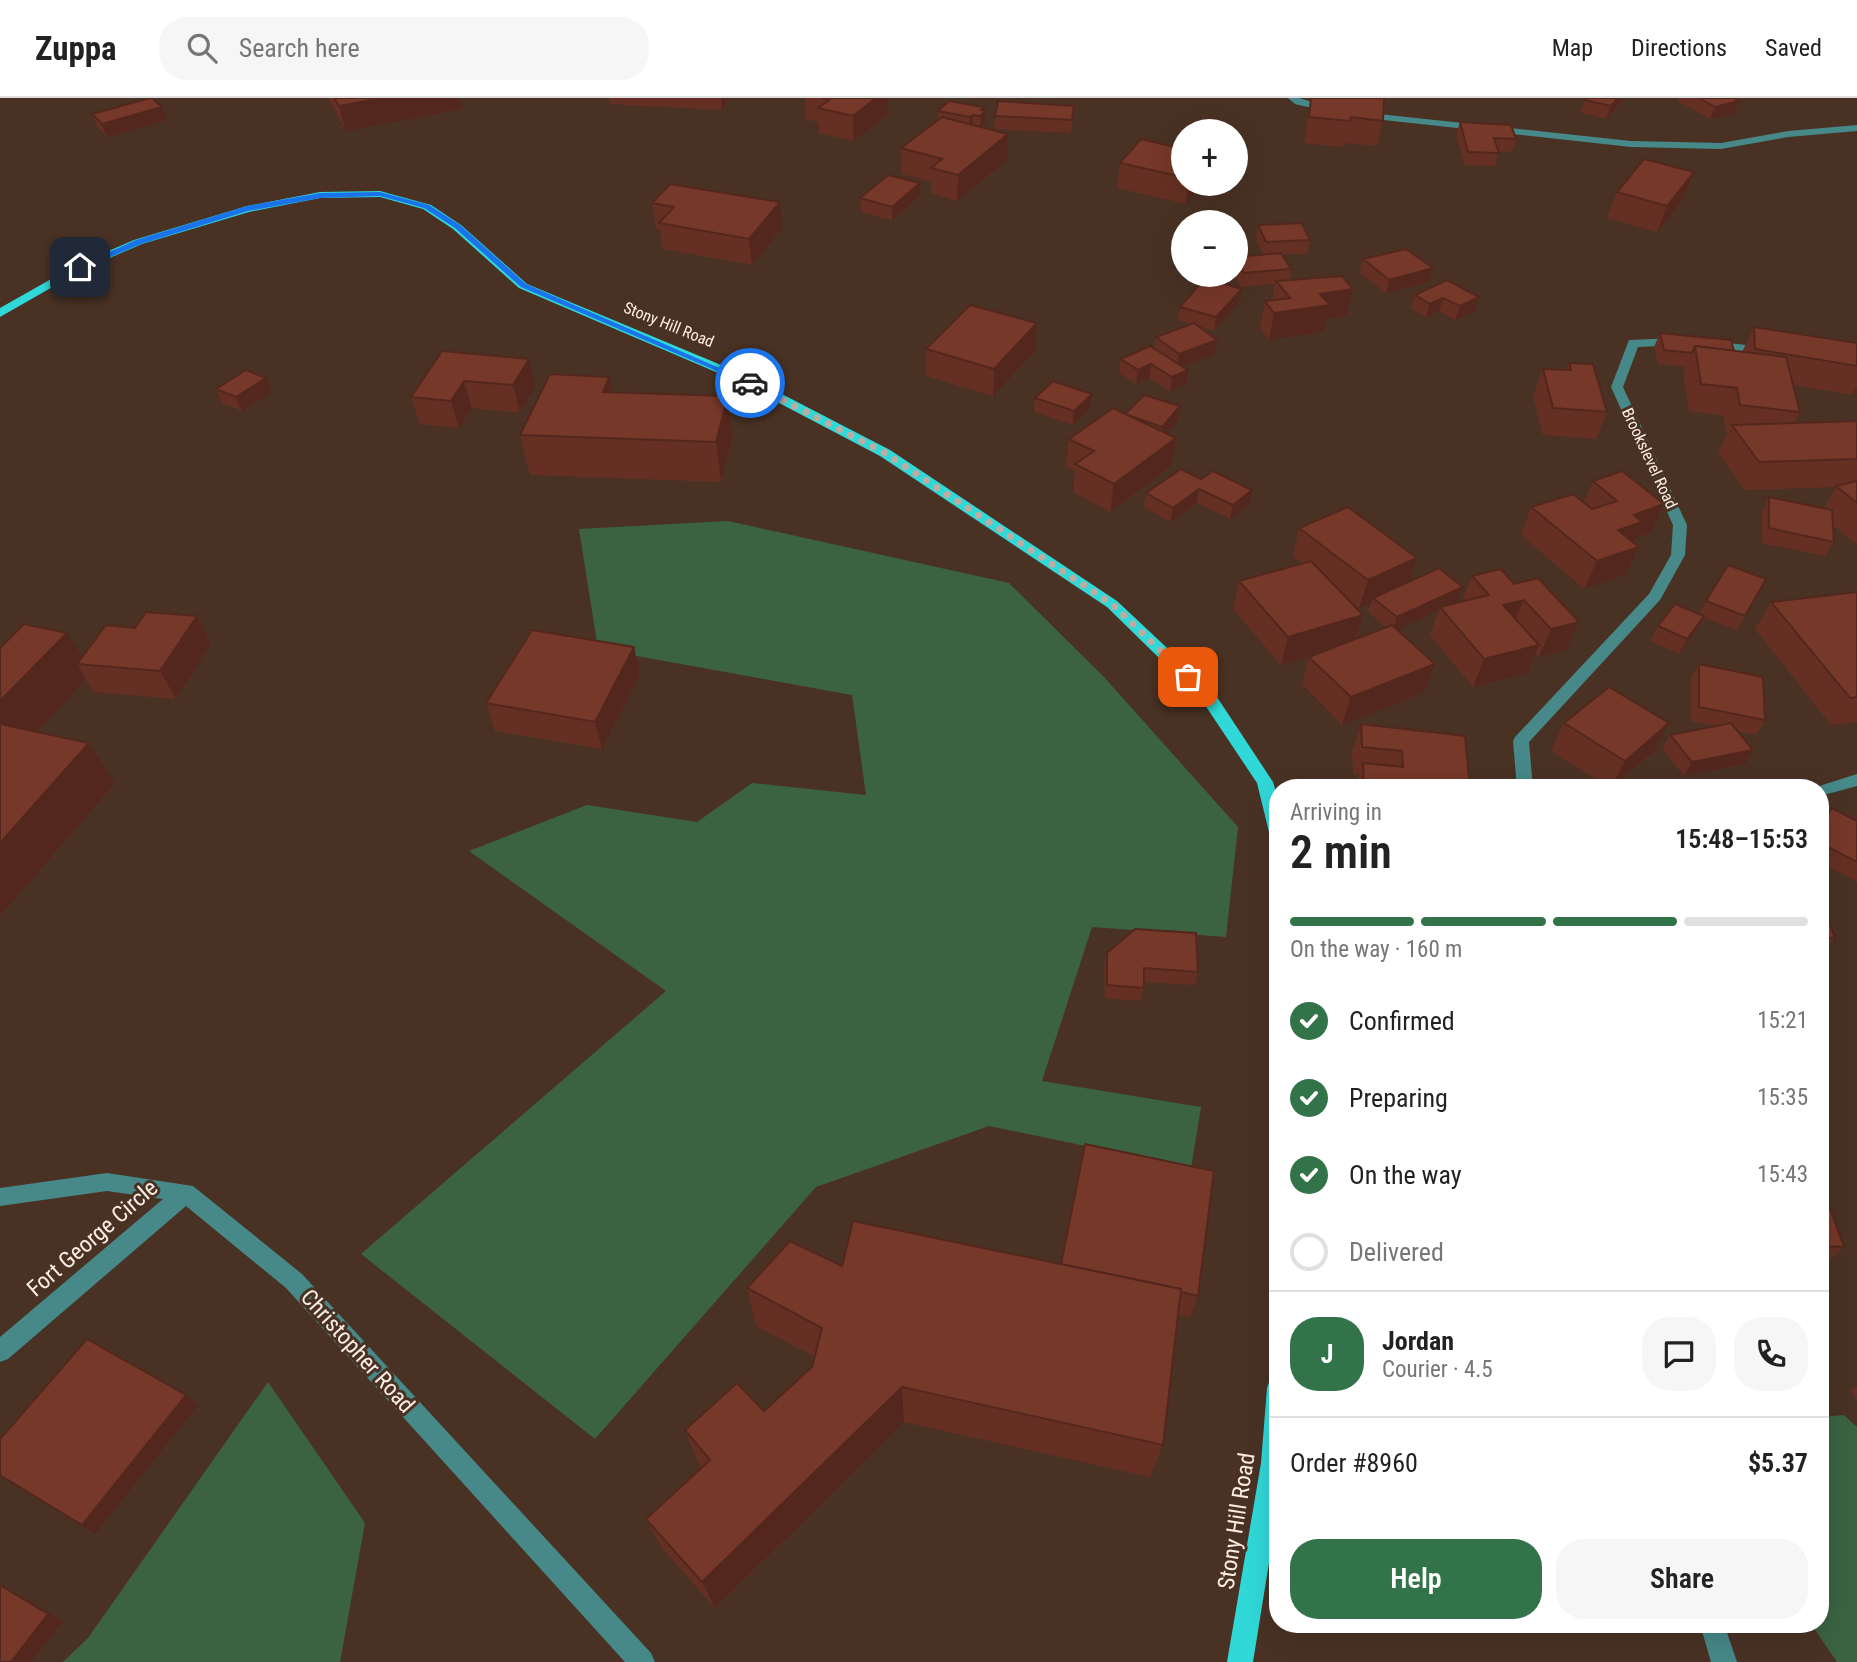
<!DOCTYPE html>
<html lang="en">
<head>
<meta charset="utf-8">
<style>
  :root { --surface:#fff; --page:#f6f6f6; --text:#222; --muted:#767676; --line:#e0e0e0; --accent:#337349 }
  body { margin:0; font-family:"Roboto Condensed",sans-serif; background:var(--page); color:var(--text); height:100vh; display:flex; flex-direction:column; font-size:26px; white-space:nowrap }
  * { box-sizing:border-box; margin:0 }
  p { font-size:23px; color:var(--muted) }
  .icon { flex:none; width:38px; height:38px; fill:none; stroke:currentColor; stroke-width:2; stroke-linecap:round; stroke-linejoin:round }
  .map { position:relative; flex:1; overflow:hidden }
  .side { position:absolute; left:1269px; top:681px; width:560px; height:854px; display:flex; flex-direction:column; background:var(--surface); border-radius:28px; box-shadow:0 7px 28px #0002 }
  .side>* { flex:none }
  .fabs { position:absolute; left:1171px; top:21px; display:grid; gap:14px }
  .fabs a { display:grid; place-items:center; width:77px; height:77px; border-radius:50%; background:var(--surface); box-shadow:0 7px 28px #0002; font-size:35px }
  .pin { position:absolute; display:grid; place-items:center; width:60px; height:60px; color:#fff; margin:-30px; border-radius:14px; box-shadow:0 4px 10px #0006 }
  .courier { position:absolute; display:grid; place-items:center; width:70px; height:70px; margin:-35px; border:5px solid #1a73e8; border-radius:50%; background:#fff; color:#222; box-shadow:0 2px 9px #0007 }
  .overview em { font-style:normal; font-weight:600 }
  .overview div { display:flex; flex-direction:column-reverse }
  .overview { display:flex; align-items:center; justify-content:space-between; height:119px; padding:0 21px }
  h1 { font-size:46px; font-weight:600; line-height:52px }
  .bar { display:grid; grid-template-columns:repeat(4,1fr); gap:10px 7px; align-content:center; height:84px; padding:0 21px }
  .bar i { height:9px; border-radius:5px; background:var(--line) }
  .bar .current { background:var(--accent) }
  .bar p { grid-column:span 4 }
  .line { display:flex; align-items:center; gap:18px; padding:0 21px; border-top:2px solid var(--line) }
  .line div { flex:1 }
  .round { display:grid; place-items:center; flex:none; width:74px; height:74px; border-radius:28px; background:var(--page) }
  ol { padding:0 21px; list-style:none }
  li { display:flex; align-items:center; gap:21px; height:77px }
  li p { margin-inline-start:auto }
  li .icon { padding:7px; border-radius:50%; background:var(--accent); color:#fff; stroke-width:4 }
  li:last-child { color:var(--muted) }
  li i { width:38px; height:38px; border:4px solid var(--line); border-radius:50% }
  .button { display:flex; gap:14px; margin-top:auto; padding:14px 21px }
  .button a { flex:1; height:80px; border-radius:28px; background:var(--accent); color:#fff; font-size:28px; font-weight:600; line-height:80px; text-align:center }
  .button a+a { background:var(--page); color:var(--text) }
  header { display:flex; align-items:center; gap:42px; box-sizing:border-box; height:98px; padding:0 35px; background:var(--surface); border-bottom:2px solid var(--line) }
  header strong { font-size:33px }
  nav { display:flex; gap:38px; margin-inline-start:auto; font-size:24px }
  .search { width:490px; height:63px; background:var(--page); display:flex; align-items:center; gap:18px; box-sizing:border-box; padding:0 24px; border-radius:28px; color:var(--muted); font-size:26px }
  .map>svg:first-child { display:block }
</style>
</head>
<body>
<header>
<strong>Zuppa</strong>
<div class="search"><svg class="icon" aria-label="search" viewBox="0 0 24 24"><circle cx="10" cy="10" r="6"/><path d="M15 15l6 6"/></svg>Search here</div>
<nav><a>Map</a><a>Directions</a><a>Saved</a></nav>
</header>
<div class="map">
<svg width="1857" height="1564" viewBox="0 0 1857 1564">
  <rect width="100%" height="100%" fill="#493224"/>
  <g fill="#3b6342">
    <path d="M728 423 1009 485 1104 579 1238 729 1226 839 1092 829 1042 983 1201 1009 1191 1070 989 1028 816 1089 595 1341 361 1156 666 893 469 753 587 707 697 724 752 685 866 697 852 597 598 551 579 431Z"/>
    <path d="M268 1284 365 1425 340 1564H63L88 1540Z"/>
    <path d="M1844 1317 1857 1329V1564H1837L1811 1526H1820V1319Z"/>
  </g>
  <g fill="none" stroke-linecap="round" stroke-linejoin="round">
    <g fill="#468988" fill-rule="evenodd">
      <path d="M1288 0H1299L1338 12 1333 15 1295 6Z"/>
      <path d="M1360 14 1631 43 1721 45 1788 33 1857 27V33L1788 39 1721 51 1631 49 1356 19 1355 17Z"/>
      <path d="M1678 240 1682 241V247L1638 249 1623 289 1687 427 1685 457 1660 502 1529 644 1533 690H1517L1513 643 1515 639 1649 496 1671 457 1673 427 1611 289 1629 242Z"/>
      <path d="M1709 243 1765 249 1771 253 1765 257 1705 250 1703 247Z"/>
      <path d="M1857 676V688L1820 698V690H1813Z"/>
      <path d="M107 1075 193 1088 302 1176 651 1555 655 1564H625L286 1190 186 1108 8 1261 0 1264V1239L163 1101 107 1093 0 1108V1090Z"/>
      <path d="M1700 1526H1724L1737 1564H1711Z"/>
    </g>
    <g fill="#30d8d8" fill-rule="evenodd">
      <path d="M380 93 431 107 461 127 527 186 745 277 890 352 1117 503 1213 593 1273 684 1278 700V740L1269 734 1257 685 1201 601 1107 509 880 358 737 283 519 190 453 131 423 111 380 99 320 100 249 114 142 146 84 171 0 219V210L76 167 134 142 247 108 320 94Z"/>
      <path d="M1278 1279V1409L1253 1564H1227L1261 1365 1267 1290 1270 1282Z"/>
    </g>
  </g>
  <g fill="#653023" fill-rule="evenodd">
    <path d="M328 0H459L462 11 346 33Z"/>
    <path d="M609 0H728L722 12 610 6Z"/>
    <path d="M805 0H887L888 16 854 43 819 35 818 24 806 21Z"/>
    <path d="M1311 0H1384L1383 23 1377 48 1345 45V49L1304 45Z"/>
    <path d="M1586 0H1625L1606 21 1580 14Z"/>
    <path d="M1678 0H1734L1739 3 1734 16 1710 21 1679 4Z"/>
    <path d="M162 9 167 22 107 39 97 29 92 16Z"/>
    <path d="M984 12 985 25 981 29 1008 36 1007 62 957 103 931 95V84L902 76 901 50 938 22V13Z"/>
    <path d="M995 18 1073 21 1071 35 994 31Z"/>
    <path d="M1460 24 1516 41 1512 54 1498 53 1495 68 1465 67 1456 37Z"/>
    <path d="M1183 51V86H1202L1186 106 1117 90 1120 65Z"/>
    <path d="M1694 74 1684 100 1657 134 1607 120 1617 94Z"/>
    <path d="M920 98 892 122 861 114 860 100Z"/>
    <path d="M652 105 782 130 752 167 663 151 660 132 656 131Z"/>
    <path d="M1258 127 1310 142 1307 156H1282L1291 171 1289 182 1353 191 1346 218 1326 221 1323 234 1269 242 1260 230 1265 203H1272L1275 186 1241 189 1234 177H1236V159L1263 157 1256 140Z"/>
    <path d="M1363 161 1429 184 1386 195 1360 175Z"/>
    <path d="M1415 197 1479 199 1475 213 1455 222 1439 213 1426 219 1411 211Z"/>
    <path d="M1239 204 1214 233 1198 228 1215 256 1182 268 1188 272 1186 286 1170 293 1149 280 1136 286 1119 275 1121 261 1154 251 1156 239 1191 226 1178 222 1180 209Z"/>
    <path d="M1754 229 1857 245V288L1852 297 1793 287 1800 314 1794 325 1857 323V447L1833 427 1834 444 1825 458 1762 445V413L1769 399 1824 410 1836 389 1744 392 1718 354 1728 334H1726L1723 318 1689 313 1683 275 1685 269 1658 266 1654 249 1660 235 1734 253 1742 254Z"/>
    <path d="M926 251 1035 253 993 298 926 278Z"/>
    <path d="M529 261 535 289 520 315 472 310 459 330 420 326 411 299Z"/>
    <path d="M1569 265 1607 314 1596 341 1543 337 1533 298 1543 271 1566 272Z"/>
    <path d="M609 279 612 295 728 298 733 338 721 384 530 377 520 337Z"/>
    <path d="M216 291 272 294 242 313 222 305Z"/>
    <path d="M1035 300 1090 310 1073 327 1034 314Z"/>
    <path d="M1180 308 1178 323 1166 336 1176 340 1171 368 1110 414 1073 394 1075 373 1066 369 1069 341 1125 316Z"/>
    <path d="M1622 373 1651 434 1635 440 1633 444 1639 449 1625 477 1584 491 1521 437 1531 409 1584 404 1593 383Z"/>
    <path d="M1201 381 1250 406 1230 421 1197 405 1170 424 1144 409 1146 395Z"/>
    <path d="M1299 430 1409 483 1458 503 1451 506 1462 504 1472 478 1514 486 1579 524 1566 552 1539 559 1535 555 1527 575 1473 589 1430 537 1439 512 1397 531 1424 594 1342 627 1302 586 1309 559 1281 567 1233 511 1239 483 1302 465 1293 458ZM1346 499 1359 510 1371 505 1368 514 1386 529 1356 541 1363 517Z"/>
    <path d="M1766 481 1737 532 1703 519 1696 532 1679 556 1650 543 1658 528 1699 516 1706 503Z"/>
    <path d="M1857 494V624L1831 627 1755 531 1771 504Z"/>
    <path d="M197 518 211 546 176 601 94 594 86 581 36 634 115 685 0 818V550L82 559 135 530Z"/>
    <path d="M634 549 640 577 602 651 495 633 486 605Z"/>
    <path d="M1699 566 1765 622 1756 637 1737 633 1745 666 1684 678 1662 651 1670 637 1716 628 1691 623V580Z"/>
    <path d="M1564 625 1654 653 1611 690H1610L1551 653Z"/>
    <path d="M1361 626 1470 690H1355L1359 677 1353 676 1352 654Z"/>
    <path d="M1857 723V784L1820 764V727Z"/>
    <path d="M1820 800 1835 840 1820 858Z"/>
    <path d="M1107 855 1198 874 1195 887 1144 884V890L1141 903 1105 900 1104 869Z"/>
    <path d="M1820 1083 1844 1149 1820 1170Z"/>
    <path d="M853 1123 1198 1198 1190 1219 1178 1216 1163 1347 1150 1379 904 1324 715 1510 662 1450 646 1421 702 1370 698 1365 685 1332 764 1313 812 1269 815 1259 756 1228 747 1190 842 1168Z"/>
    <path d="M1857 1288V1302L1850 1293Z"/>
  </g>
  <g fill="#53271d">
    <path d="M382 0H459L462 11 346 33 339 8Z"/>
    <path d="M721 0H728L722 12Z"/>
    <path d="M876 0H887L888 16 854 43 853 18Z"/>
    <path d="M1618 0H1625L1606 21 1611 8Z"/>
    <path d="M1739 3 1734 16 1710 21 1715 9Z"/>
    <path d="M162 9 167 22 107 39 102 26Z"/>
    <path d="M984 9V15L986 13 985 25 980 31 981 12Z"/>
    <path d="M973 17 972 29 970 32V19Z"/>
    <path d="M1008 36 1007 62 957 103 958 77Z"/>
    <path d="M1694 74 1684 100 1657 134 1667 108Z"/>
    <path d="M920 85V98L892 122V109Z"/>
    <path d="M1188 86H1202L1186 106Z"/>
    <path d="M780 104 782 130 752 167 749 141Z"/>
    <path d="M1433 170 1429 184 1386 195 1389 182Z"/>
    <path d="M1242 191 1239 204 1214 233 1216 219Z"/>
    <path d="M1353 191 1346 218 1326 221 1323 234 1269 242 1274 215 1320 196Z"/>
    <path d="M1479 199 1475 213 1455 222 1460 208Z"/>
    <path d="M1443 200 1439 213 1426 219 1430 206Z"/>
    <path d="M1037 225 1035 253 993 298 994 271Z"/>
    <path d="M1217 242 1215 256 1177 270 1179 256Z"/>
    <path d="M529 261 535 289 520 315 513 287Z"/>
    <path d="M1151 266 1149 280 1136 286 1138 272Z"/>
    <path d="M1188 272 1186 286 1170 293 1172 279Z"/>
    <path d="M609 279 617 318 603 294Z"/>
    <path d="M266 280 272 294 242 313 236 299Z"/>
    <path d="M464 283 472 310 459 330 451 303Z"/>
    <path d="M1092 296 1090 310 1073 327 1074 313Z"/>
    <path d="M728 298 733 338 721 384 716 344Z"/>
    <path d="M1180 308 1178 323 1160 343 1162 329Z"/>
    <path d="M1176 340 1171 368 1110 414 1114 386Z"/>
    <path d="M1199 391 1197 405 1170 424 1173 410Z"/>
    <path d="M1252 392 1250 406 1230 421 1233 407Z"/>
    <path d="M1664 406 1651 434 1635 440 1629 452 1618 432 1634 417Z"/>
    <path d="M1639 449 1625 477 1584 491 1597 463Z"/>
    <path d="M1417 460 1408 487 1373 500 1371 505 1359 510 1368 482Z"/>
    <path d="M1463 489 1458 503 1441 511 1440 509 1439 512 1392 534 1397 519Z"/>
    <path d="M1524 502 1512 529 1503 507Z"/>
    <path d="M1363 517 1354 545 1281 567 1288 539Z"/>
    <path d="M197 518 211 546 176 601 160 573Z"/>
    <path d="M1704 518 1696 532 1679 556 1687 541Z"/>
    <path d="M1579 524 1566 552 1539 559 1551 531Z"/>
    <path d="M67 535 87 567 77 566 86 581 10 662 0 647V603Z"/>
    <path d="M1539 547 1527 575 1473 589 1484 561Z"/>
    <path d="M634 549 640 577 602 651 595 624Z"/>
    <path d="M1435 566 1424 594 1342 627 1351 599Z"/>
    <path d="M1669 625 1654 653 1611 690 1625 663Z"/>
    <path d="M89 645 115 685 0 818V745Z"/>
    <path d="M1753 652 1745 666 1684 678 1692 664Z"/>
    <path d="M902 1289 904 1324 715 1510 702 1484Z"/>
    <path d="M186 1297 198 1307 95 1436 82 1427Z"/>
    <path d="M0 1486 63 1523 31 1564H11Z"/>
  </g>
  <g fill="#763829" stroke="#53271d" stroke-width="2">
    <path d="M150 0H152L162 9 102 26 92 16Z"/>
    <path d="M334 0H382L339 8Z"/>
    <path d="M821 0H876L853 18 818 10 829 2Z"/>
    <path d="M1311 0H1384L1383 23 1351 19 1350 23 1309 19Z"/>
    <path d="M1586 0H1618L1611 8 1585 2Z"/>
    <path d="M1699 0H1734L1739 3 1715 9Z"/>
    <path d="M949 3 984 9 981 12 986 13 980 18 973 17 970 19 938 13Z"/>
    <path d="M998 3 1074 8 1072 22 995 18Z"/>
    <path d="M942 19 1008 36 958 77 931 70 942 61 901 50Z"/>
    <path d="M1460 24 1511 27 1516 41 1494 40 1499 55 1468 54Z"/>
    <path d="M1141 41 1183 51V79L1120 65Z"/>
    <path d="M1644 61 1694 74 1667 108 1617 94Z"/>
    <path d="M888 77 920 85 892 109 860 100Z"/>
    <path d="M670 86 780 104 749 141 659 125 674 109 652 105Z"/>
    <path d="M1302 125 1310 142 1266 144 1258 127Z"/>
    <path d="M1406 151 1433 170 1389 182 1363 161Z"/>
    <path d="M1281 155 1291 171 1244 175 1236 161V159Z"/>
    <path d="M1342 178 1353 191 1320 196 1330 207 1274 215 1265 203 1290 200 1276 183Z"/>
    <path d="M1205 180 1242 191 1216 219 1180 209Z"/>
    <path d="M1447 182 1479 199 1460 208 1443 200 1430 206 1415 197Z"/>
    <path d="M970 207 1037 225 994 271 926 251Z"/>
    <path d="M1194 225 1217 242 1179 256 1156 239Z"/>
    <path d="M1754 229 1857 245V268L1755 251Z"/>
    <path d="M1660 235 1731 242 1734 253 1695 248 1692 255 1664 252Z"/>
    <path d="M1150 248 1188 272 1172 279 1151 266 1138 272 1121 261Z"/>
    <path d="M1695 248 1786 259 1800 314 1740 307 1737 290 1701 286Z"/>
    <path d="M442 253 529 261 513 287 464 283 451 303 411 299Z"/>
    <path d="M1569 265 1593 266 1607 314 1553 310 1543 271 1571 272Z"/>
    <path d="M246 272 266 280 236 299 216 291Z"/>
    <path d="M550 276 609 279 603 294 728 298 716 344 520 337Z"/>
    <path d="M1053 283 1092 296 1074 313 1035 300Z"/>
    <path d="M1144 297 1180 308 1162 329 1125 316Z"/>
    <path d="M1113 310 1176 340 1114 386 1075 366 1094 353 1069 341Z"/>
    <path d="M1857 323V361L1759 364 1732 327Z"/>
    <path d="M1181 371 1201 381 1213 373 1252 392 1233 407 1199 391 1173 410 1146 395Z"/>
    <path d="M1622 373 1664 406 1634 417 1642 424 1618 432 1639 449 1597 463 1531 409 1573 396 1592 411 1617 403 1593 383Z"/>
    <path d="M1857 383V405L1836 388Z"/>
    <path d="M1769 399 1832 412 1834 444 1769 430Z"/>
    <path d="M1348 409 1417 460 1368 482 1299 430Z"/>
    <path d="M1311 463 1363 517 1288 539 1239 483Z"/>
    <path d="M1728 467 1766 481 1745 518 1706 503Z"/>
    <path d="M1439 470 1463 489 1397 519 1373 500Z"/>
    <path d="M1501 471 1514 486 1538 480 1579 524 1551 531 1524 502 1503 507 1539 547 1484 561 1440 509 1489 497 1472 478Z"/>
    <path d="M1857 494V599L1850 600 1771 504Z"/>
    <path d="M1675 506 1704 518 1687 541 1658 528Z"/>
    <path d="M146 514 197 518 160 573 77 566 106 527 135 530Z"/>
    <path d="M24 526 67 535 0 603V550Z"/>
    <path d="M1392 527 1435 566 1351 599 1309 559Z"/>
    <path d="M532 532 634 549 595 624 486 605Z"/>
    <path d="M1699 566 1763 579 1765 622 1699 609Z"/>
    <path d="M1609 589 1669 625 1625 663 1564 625Z"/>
    <path d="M1731 625 1753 652 1692 664 1670 637Z"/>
    <path d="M0 626 89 645 0 745Z"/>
    <path d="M1361 626 1465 638 1470 690H1364L1363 665 1403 669 1402 653 1362 649Z"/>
    <path d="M1832 710 1857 723V764L1820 745V728Z"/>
    <path d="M1820 800 1835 840 1820 839Z"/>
    <path d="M1135 831 1196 835 1198 874 1144 870V890L1107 887V855Z"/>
    <path d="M1085 1046 1214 1073 1198 1198 1181 1194V1191L1061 1166Z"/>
    <path d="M1820 1083 1844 1149 1820 1148Z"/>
    <path d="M853 1123 1181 1191 1163 1347 902 1289 702 1484 646 1421 710 1362 685 1332 737 1285 764 1313 812 1269 822 1230 747 1190 790 1143 842 1168Z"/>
    <path d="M87 1241 186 1297 82 1427 0 1377V1341Z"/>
    <path d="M0 1487 48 1516 11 1564H0Z"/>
  </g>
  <path fill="#1a73e8" d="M380 94 429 107 460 127 526 186 754 285 747 286 521 189 455 130 424 110 380 98 320 100 248 113 141 146 82 171 76 169 136 142 247 108 320 95Z"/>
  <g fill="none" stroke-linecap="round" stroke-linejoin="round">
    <path stroke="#beaca1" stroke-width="7" stroke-dasharray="0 12.6" d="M750 285 885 355 1112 506 1188 579"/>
  </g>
  <g text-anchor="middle" stroke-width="6" stroke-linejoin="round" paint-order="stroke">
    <g font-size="16" fill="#fdeee5" stroke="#493224">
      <text transform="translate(669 226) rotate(22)" y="6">Stony Hill Road</text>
      <text transform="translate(1650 360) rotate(65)" y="6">Brookslevel Road</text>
    </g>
    <g font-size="23" fill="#fdeee5" stroke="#493224">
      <text transform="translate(92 1140) rotate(-41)" y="8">Fort George Circle</text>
      <text transform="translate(358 1253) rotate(48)" y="8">Christopher Road</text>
      <text transform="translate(1236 1423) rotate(-81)" y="8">Stony Hill Road</text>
    </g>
  </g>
</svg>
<div class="fabs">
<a>+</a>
<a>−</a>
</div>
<div class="pin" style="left:1188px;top:579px;background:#ea580c"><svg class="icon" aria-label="bag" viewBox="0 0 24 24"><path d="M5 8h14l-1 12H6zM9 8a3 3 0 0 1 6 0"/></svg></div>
<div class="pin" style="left:80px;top:169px;background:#1f2937"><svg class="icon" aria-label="home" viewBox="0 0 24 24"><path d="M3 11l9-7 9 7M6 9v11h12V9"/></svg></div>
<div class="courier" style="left:750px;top:285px"><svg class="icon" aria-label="car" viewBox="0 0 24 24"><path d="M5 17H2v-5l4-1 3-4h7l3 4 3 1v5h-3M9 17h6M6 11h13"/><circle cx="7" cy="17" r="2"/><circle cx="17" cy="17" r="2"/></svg></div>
<section class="side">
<div class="overview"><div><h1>2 min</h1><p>Arriving in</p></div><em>15:48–15:53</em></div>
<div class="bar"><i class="current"></i><i class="current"></i><i class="current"></i><i></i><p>On the way · 160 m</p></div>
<ol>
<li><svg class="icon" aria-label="check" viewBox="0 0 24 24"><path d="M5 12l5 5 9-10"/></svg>Confirmed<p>15:21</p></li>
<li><svg class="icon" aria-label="check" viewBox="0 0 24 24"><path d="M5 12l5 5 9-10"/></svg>Preparing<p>15:35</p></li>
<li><svg class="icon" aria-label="check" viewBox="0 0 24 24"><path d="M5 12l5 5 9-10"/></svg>On the way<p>15:43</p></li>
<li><i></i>Delivered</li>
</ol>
<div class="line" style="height:126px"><b class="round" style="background:var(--accent);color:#fff">J</b><div><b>Jordan</b><p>Courier · 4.5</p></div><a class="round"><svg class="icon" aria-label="chat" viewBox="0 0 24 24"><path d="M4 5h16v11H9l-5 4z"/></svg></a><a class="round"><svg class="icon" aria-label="phone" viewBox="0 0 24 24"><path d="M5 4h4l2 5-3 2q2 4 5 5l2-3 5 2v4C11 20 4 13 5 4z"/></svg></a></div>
<div class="line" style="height:91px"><div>Order #8960</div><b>$5.37</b></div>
<div class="button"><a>Help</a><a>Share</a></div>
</section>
</div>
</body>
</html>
